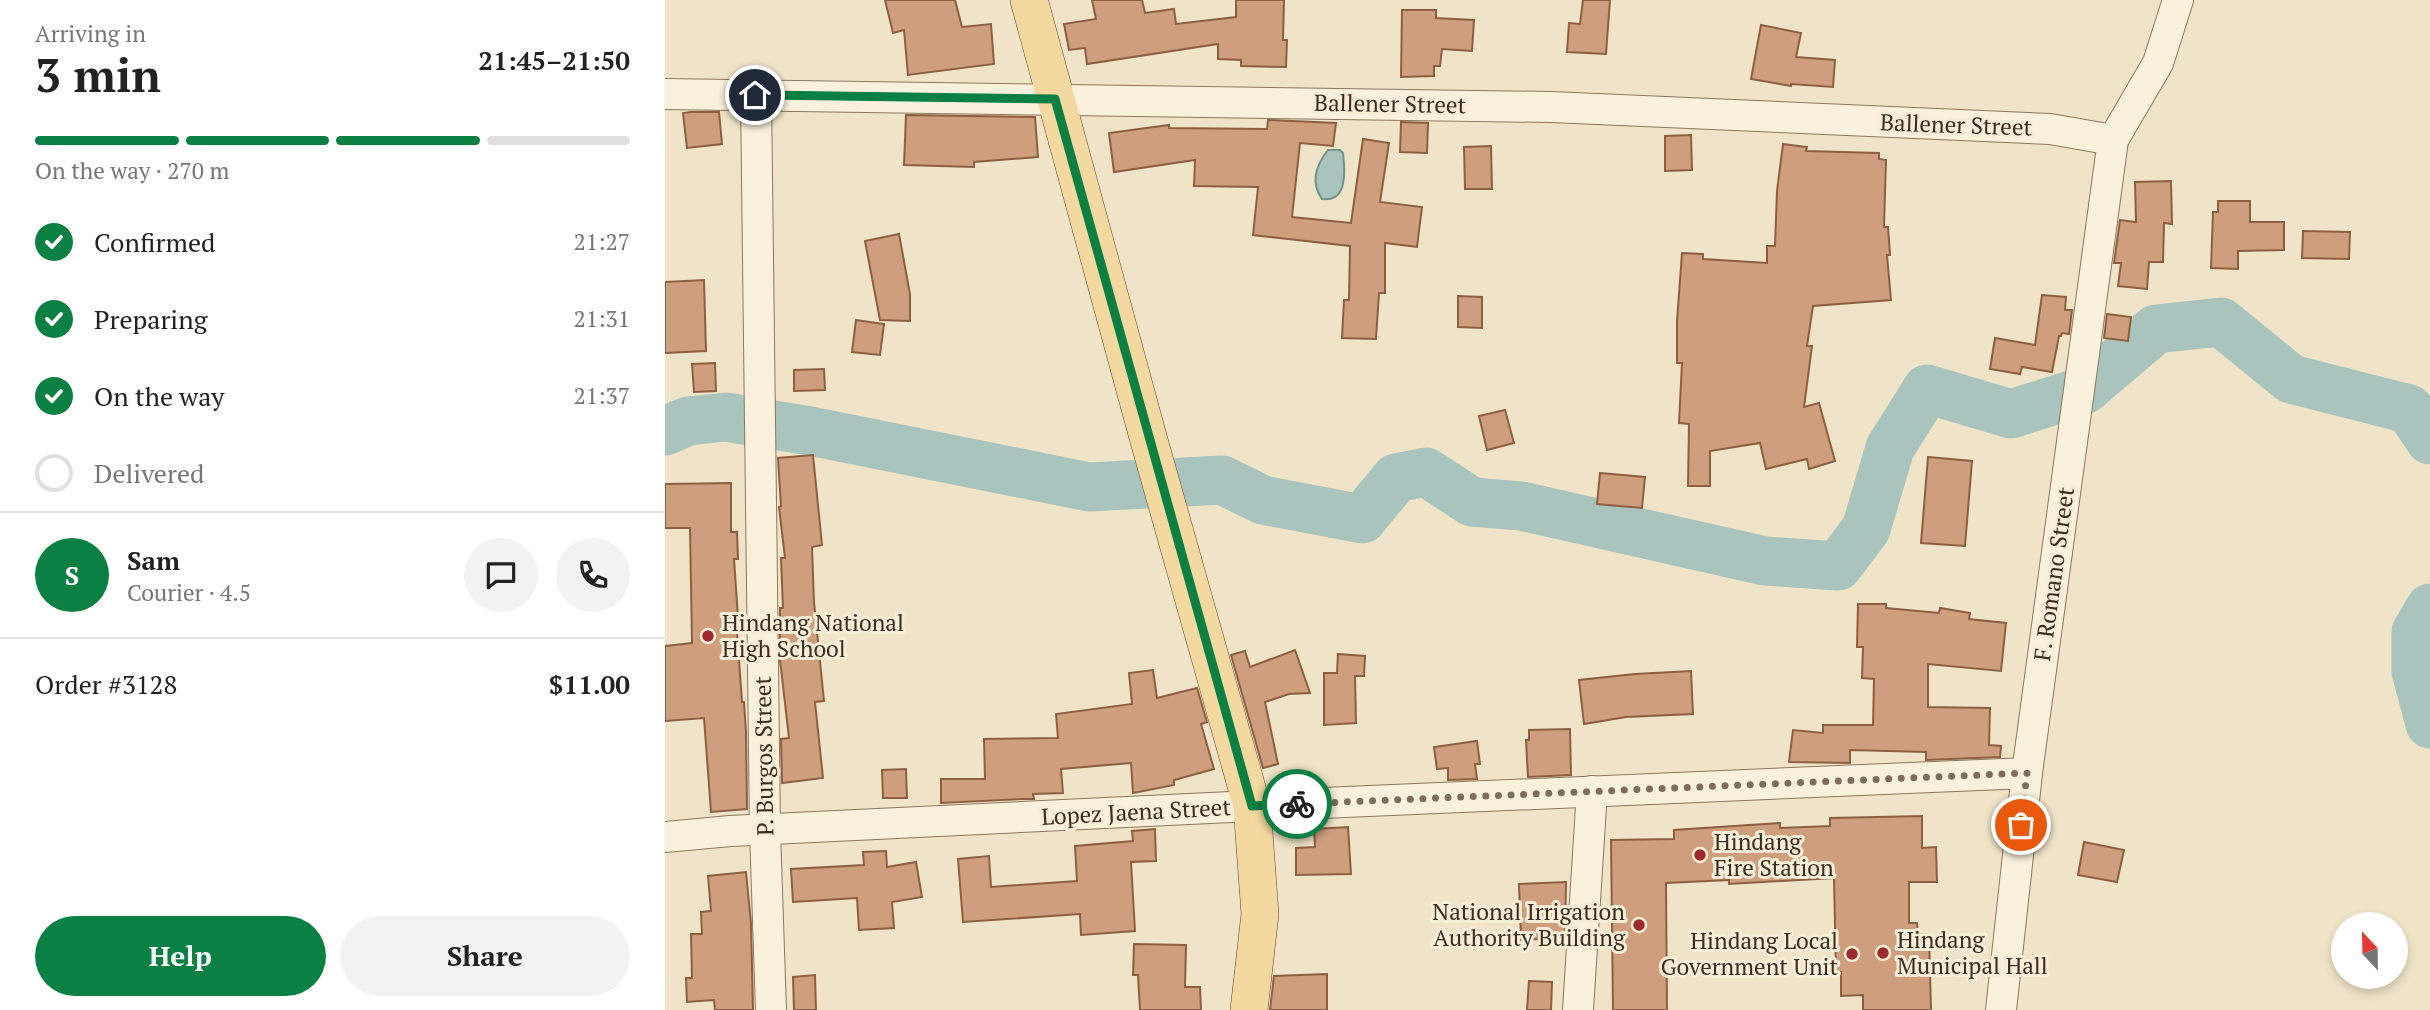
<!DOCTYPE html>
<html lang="en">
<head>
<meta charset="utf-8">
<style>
  :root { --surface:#fff; --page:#f2f2f2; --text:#222; --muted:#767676; --line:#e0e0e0; --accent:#0b8043 }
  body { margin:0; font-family:"PT Serif",serif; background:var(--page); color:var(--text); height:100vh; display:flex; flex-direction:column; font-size:26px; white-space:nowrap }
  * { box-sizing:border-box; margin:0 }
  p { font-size:23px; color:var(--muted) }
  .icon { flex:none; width:38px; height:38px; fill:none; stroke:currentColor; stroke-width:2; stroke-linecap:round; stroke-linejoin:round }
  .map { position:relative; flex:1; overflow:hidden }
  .drawer { display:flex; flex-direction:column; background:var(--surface); width:665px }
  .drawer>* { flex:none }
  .needle { width:46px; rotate:338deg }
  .tools { position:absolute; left:1666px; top:912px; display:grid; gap:14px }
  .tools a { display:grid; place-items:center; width:77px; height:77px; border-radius:50%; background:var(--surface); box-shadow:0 4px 10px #0003; font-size:35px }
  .pin { position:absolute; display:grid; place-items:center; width:60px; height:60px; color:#fff; margin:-30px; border:4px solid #fff; border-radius:50%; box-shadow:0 2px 7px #0007 }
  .courier { position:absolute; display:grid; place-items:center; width:70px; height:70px; margin:-35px; border:5px solid #0b8043; border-radius:50%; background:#fff; color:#222; box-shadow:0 2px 9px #0007 }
  .summary em { font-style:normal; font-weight:800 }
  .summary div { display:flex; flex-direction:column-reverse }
  .summary { display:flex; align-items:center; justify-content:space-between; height:119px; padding:0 35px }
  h1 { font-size:46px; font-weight:800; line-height:52px }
  .bar { display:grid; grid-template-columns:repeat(4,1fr); gap:10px 7px; align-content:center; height:84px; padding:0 35px }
  .bar i { height:9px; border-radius:5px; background:var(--line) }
  .bar .current { background:var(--accent) }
  .bar p { grid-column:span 4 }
  .line { display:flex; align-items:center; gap:18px; padding:0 35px; border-top:2px solid var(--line) }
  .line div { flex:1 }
  .round { display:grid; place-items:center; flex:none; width:74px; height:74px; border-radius:37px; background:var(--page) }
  ol { padding:0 35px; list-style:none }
  li { display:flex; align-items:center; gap:21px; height:77px }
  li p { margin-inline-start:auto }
  li .icon { padding:7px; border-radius:50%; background:var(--accent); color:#fff; stroke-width:4 }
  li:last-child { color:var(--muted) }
  li i { width:38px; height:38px; border:4px solid var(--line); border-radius:50% }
  .cta { display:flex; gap:14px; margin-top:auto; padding:14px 35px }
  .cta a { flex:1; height:80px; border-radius:42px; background:var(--accent); color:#fff; font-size:28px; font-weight:800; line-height:80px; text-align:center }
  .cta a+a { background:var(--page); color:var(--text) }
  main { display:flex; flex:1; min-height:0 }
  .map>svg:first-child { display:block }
</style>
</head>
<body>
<main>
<section class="drawer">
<div class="summary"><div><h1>3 min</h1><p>Arriving in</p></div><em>21:45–21:50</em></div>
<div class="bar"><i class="current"></i><i class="current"></i><i class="current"></i><i></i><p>On the way · 270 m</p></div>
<ol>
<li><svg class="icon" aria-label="check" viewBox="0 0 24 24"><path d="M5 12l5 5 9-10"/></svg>Confirmed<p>21:27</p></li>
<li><svg class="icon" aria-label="check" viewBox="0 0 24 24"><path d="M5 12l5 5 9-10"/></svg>Preparing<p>21:31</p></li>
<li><svg class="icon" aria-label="check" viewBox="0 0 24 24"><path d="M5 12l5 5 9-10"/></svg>On the way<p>21:37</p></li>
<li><i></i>Delivered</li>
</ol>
<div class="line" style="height:126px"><b class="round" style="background:var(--accent);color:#fff">S</b><div><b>Sam</b><p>Courier · 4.5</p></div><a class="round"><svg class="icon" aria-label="chat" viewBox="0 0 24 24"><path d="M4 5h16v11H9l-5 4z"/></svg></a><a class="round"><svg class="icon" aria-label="phone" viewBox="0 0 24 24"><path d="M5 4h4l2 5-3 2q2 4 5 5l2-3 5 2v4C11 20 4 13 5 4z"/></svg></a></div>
<div class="line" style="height:91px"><div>Order #3128</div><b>$11.00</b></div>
<div class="cta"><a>Help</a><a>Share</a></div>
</section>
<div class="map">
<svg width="1765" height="1010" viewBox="0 0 1765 1010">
  <rect width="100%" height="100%" fill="#f0e4c8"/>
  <path fill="#a9c4bc" stroke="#6f938a" stroke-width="2" d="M663 150H675L678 153C680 170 683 203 657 199 645 182 651 165 663 150Z"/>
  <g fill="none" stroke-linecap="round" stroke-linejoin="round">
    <g stroke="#a9c4bc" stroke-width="49">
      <path d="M1419 390 1491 329 1556 322 1626 379 1744 409 1765 440"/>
      <path d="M0 431 23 421 61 417 145 431 424 487 557 480 598 500 697 519 731 478 761 472 807 502 856 506 1100 561 1173 566 1201 529 1225 448 1262 389 1346 414 1409 394"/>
      <path d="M1765 608 1751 632V671L1765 724"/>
    </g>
  </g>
  <g fill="#cf9f7d" stroke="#8d5f41" stroke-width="2">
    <path d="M220 0H290L297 27 326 24 329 64 243 75 239 30 228 33Z"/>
    <path d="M427 0H477L480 13 509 9 511 24 571 17V0H619L618 40H622L621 67 576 66V60L553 59V44L422 64 420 48 404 50 399 24 431 19Z"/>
    <path d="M918 0H945L941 54 902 52 904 23 915 24Z"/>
    <path d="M737 10H771V18L809 20 807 51 777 49 775 66H769V76L736 77Z"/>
    <path d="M1096 25 1136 33 1131 57 1170 60 1168 87 1126 84V86L1086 79Z"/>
    <path d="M26 112H54L57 144 22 148 18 113Z"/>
    <path d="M241 115 370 117 373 157 309 162V167L239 165Z"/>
    <path d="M603 120 671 123 668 146 635 143 627 217 686 223 698 139 724 143 715 202 757 207 752 247 720 243V293H714L711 339 677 338 679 300H684L685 246 588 235 593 187 529 186 530 160 449 172 444 133 504 125V128L602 129Z"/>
    <path d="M736 122 763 123 762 153 735 152Z"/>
    <path d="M1026 135 1027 170 1000 171V136Z"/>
    <path d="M1118 144 1142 147 1141 151 1214 153V159L1221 160 1219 227H1223L1225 255H1222L1226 300 1148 306 1142 346H1147L1139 407 1154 403 1170 461 1144 469 1142 459 1101 469 1095 443 1045 451V486H1023L1024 424 1014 423 1017 363H1012V321L1017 253 1038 254V259L1102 263V246H1110L1112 191Z"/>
    <path d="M826 146 827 189H800L799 147Z"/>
    <path d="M1506 181 1507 224 1499 223 1498 262H1484L1482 289 1453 286 1456 263H1449L1455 220 1471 222 1470 182Z"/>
    <path d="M1553 201H1585V222H1619V250L1573 251V269L1546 268 1548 212H1553Z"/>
    <path d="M1638 231 1685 232 1684 259 1637 258Z"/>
    <path d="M234 234 245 294V321L215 320 200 241Z"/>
    <path d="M39 280 41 351 0 353V282Z"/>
    <path d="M1377 295 1401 297 1400 310H1407L1404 334 1397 333 1396 336H1394L1387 372 1357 367 1355 374 1325 369 1330 338 1370 345Z"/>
    <path d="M793 296 817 297V328L793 327Z"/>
    <path d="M1442 314 1466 317 1463 341 1439 338Z"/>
    <path d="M191 320 219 324 215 355 187 352Z"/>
    <path d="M50 363 51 391 29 392 27 364Z"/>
    <path d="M159 369 160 390 129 391V370Z"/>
    <path d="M840 410 849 443 822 450 814 416Z"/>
    <path d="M148 455 157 545 147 547 149 602 159 701 150 702 158 778 117 783 116 739 124 738 115 660V608H118L116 558H120L114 507 116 506 113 458Z"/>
    <path d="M1263 457 1307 461 1300 546 1256 543Z"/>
    <path d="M935 473 980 477 977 508 932 504Z"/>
    <path d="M66 483V532H72L73 559H69L74 632H72L77 702H79L81 732 82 809 46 812 39 718 0 721V646L27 643 25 528H0V484Z"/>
    <path d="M1193 604H1221V608L1274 613 1275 608 1305 613 1304 619 1341 623 1336 671 1263 664V707L1325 708 1324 745 1336 746 1335 757 1261 760V752L1185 750V763L1124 762 1128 730 1158 733V725H1208L1209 679 1197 678 1198 647H1192Z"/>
    <path d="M630 650 645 693 624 694 600 702 613 764 598 768 566 655 580 651 585 667Z"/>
    <path d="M673 654 700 656 699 676H690L691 723 659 725V673H672Z"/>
    <path d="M488 670 492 698 532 688 542 722 536 724 549 769 509 780V785L468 793 466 763 396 769 398 793 368 794 369 799H358L276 803V779H320L319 739 393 738 391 714 467 704 464 673Z"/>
    <path d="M1026 671 1028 714 961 717 919 724 914 680 970 674Z"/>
    <path d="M905 729 906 775 863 777 861 740H864V730Z"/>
    <path d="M812 741 815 764H810L812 779 783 780V768L772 769 769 747Z"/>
    <path d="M241 769 242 798H218L217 770Z"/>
    <path d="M1257 816V848L1271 847 1272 882H1244V923H1252L1253 934H1264L1266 1010H1198V995L1176 996V972H1171L1169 878 1064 884V880L1001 883 1002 1010H948L946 840 1009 839V830L1115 823V828L1165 826V818Z"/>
    <path d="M683 827 686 874 631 875V848L650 847 649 829Z"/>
    <path d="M490 829 491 861 466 862 470 931 416 935 415 914 298 922 293 859 324 856 326 887 412 881 410 846 468 841 467 831Z"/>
    <path d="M1419 842 1459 850 1452 882 1413 875Z"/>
    <path d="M221 851 222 867 251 862 257 897 227 902 229 928 194 930 192 898 128 902 126 869 199 865 198 852Z"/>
    <path d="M81 872 86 923 88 1010H50L49 1000 22 1002 21 978H27L26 934H37L36 912 46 911 43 876Z"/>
    <path d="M901 882 900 938 856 940 854 884Z"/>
    <path d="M469 944 521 945 520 987H535L536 1010H475L473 975H468Z"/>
    <path d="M662 974V1010H605L609 976Z"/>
    <path d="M150 975 151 1010H129L128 977Z"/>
    <path d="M864 981 887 982 886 1010H862Z"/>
  </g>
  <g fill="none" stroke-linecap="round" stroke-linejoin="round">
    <g stroke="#8d765c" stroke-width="32">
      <g id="minor">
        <path d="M0 94 886 107 1385 129 1448 140"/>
        <path d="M91 95 100 831 106 1010"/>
        <path d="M0 837 65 831 587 806 1362 773"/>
        <path d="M913 1010 927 791"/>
        <path d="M1336 1010 1362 773 1448 140 1493 63 1513 0"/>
      </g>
    </g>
    <g stroke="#5b4430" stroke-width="38">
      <path id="major" d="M364 0 483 437 587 806 595 914 584 1010"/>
    </g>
    <use href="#minor" stroke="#faf1dc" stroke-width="30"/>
    <use href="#major" stroke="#f3d9a0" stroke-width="37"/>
  </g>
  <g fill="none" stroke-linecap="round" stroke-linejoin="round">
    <path stroke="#7c6e5b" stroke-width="7" stroke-dasharray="0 12.6" d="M632 804 1362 773 1356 825"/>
    <path stroke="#0b8043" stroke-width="9" d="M90 95 390 99 587 806 632 804"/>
  </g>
  <g fill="#9e2a2b" stroke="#f7eed8" stroke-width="2.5">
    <circle cx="43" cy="636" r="7"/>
    <circle cx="1035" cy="855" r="7"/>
    <circle cx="974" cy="925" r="7"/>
    <circle cx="1218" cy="953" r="7"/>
    <circle cx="1187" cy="954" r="7"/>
  </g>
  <g text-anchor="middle" stroke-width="6" stroke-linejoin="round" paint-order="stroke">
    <g font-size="23" fill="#3d2e20" stroke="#f7eed8">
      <text transform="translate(725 104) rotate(1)" y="8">Ballener Street</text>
      <text transform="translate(1291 125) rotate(2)" y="8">Ballener Street</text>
      <text transform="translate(1389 574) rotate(-82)" y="8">F. Romano Street</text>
      <text transform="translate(99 756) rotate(-91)" y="8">P. Burgos Street</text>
      <text transform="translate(471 812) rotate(-3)" y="8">Lopez Jaena Street</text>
    </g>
    <g font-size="23" fill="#3d2e20" stroke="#f7eed8" text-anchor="start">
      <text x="57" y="631">Hindang National<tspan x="57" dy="26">High School</tspan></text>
      <text x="1049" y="850">Hindang<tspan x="1049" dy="26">Fire Station</tspan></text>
      <text x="960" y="920" text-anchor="end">National Irrigation<tspan x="960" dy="26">Authority Building</tspan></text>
      <text x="1232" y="948">Hindang<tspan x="1232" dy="26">Municipal Hall</tspan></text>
      <text x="1173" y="949" text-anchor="end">Hindang Local<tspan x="1173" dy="26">Government Unit</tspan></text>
    </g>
  </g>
</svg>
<div class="tools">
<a><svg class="needle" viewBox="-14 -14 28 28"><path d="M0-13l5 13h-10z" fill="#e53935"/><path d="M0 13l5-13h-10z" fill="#767676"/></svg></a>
</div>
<div class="pin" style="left:1356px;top:825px;background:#ea580c"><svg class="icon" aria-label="bag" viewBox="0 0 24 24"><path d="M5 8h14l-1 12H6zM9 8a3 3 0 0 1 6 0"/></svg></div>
<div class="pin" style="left:90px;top:95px;background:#1f2937"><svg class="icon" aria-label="home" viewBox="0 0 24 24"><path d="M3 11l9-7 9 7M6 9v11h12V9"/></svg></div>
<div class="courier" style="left:632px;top:804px"><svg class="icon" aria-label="bike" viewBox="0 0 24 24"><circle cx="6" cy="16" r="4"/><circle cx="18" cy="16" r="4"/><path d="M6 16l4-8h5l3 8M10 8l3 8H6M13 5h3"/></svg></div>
</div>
</main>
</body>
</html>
